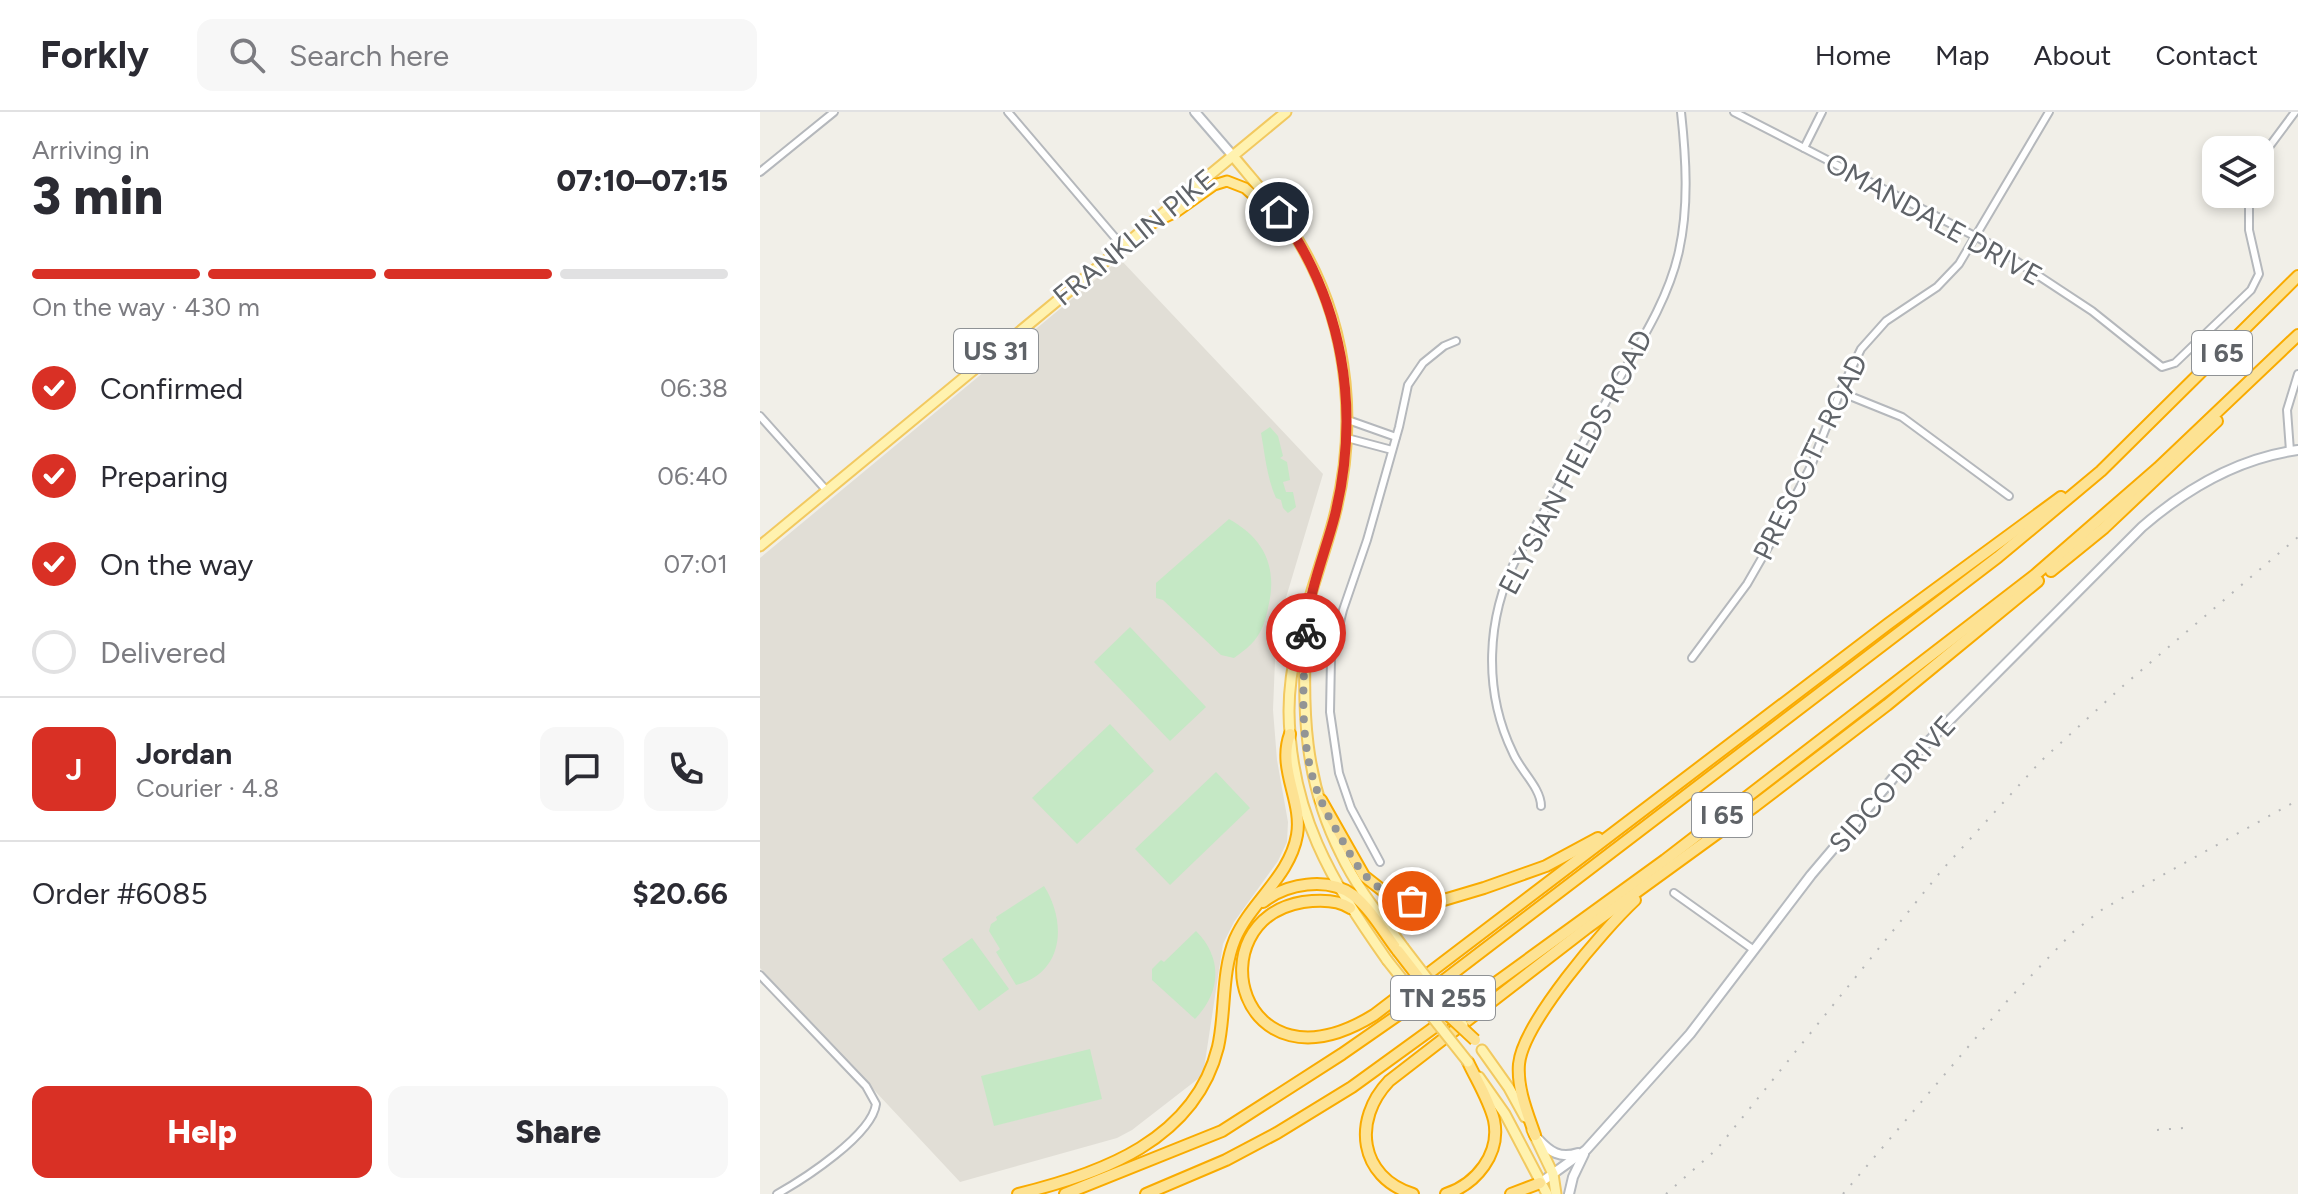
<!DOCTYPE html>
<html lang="en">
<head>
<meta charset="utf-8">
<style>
  :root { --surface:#fff; --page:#f7f7f7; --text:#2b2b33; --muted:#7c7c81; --line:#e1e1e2; --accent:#d93025 }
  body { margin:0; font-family:Figtree,sans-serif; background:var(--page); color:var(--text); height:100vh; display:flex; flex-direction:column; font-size:30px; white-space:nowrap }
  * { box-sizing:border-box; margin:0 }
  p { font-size:26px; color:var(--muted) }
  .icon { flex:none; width:44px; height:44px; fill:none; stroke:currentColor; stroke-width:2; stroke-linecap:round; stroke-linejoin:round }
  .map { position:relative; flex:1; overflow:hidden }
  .drawer { display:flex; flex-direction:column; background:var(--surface); width:760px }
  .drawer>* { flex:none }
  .fabs { position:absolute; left:1442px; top:24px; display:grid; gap:16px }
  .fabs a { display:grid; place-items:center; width:72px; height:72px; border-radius:16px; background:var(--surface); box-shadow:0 4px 12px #0003; font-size:40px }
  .pin { position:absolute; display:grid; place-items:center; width:68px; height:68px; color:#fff; margin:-34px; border:4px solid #fff; border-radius:50%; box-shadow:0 2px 8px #0007 }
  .courier { position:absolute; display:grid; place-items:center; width:80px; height:80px; margin:-40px; border:6px solid #d93025; border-radius:50%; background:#fff; color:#222; box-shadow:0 2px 10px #0007 }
  .summary em { font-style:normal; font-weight:800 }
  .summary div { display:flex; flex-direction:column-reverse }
  .summary { display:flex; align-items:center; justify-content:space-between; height:136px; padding:0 32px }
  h1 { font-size:52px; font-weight:800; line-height:60px }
  .bar { display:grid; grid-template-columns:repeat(4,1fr); gap:12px 8px; align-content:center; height:96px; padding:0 32px }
  .bar i { height:10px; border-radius:6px; background:var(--line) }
  .bar .active { background:var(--accent) }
  .bar p { grid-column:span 4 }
  .line { display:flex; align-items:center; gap:20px; padding:0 32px; border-top:2px solid var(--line) }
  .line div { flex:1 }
  .round { display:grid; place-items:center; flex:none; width:84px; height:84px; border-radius:16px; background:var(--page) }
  ol { padding:0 32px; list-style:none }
  li { display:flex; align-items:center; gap:24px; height:88px }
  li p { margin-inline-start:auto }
  li .icon { padding:8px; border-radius:50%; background:var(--accent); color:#fff; stroke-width:4 }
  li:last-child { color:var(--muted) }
  li i { width:44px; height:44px; border:4px solid var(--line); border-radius:50% }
  .button { display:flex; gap:16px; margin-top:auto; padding:16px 32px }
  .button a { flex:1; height:92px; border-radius:16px; background:var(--accent); color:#fff; font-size:32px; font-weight:800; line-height:92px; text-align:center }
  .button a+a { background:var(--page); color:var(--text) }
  header { display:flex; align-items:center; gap:48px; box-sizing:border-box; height:112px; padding:0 40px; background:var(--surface); border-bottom:2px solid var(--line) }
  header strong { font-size:38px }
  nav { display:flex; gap:44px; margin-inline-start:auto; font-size:28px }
  .search { width:560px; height:72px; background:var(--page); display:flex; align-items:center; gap:20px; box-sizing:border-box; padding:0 28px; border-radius:16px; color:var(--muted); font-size:30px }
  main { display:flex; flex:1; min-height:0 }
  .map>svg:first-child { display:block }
</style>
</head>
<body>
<header>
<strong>Forkly</strong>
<div class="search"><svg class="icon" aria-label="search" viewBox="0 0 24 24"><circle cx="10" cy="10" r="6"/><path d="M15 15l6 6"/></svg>Search here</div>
<nav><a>Home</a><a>Map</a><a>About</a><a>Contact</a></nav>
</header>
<main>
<section class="drawer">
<div class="summary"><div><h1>3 min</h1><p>Arriving in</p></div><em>07:10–07:15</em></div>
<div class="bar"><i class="active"></i><i class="active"></i><i class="active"></i><i></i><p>On the way · 430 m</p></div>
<ol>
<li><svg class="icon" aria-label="check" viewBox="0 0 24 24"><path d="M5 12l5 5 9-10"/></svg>Confirmed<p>06:38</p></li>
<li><svg class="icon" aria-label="check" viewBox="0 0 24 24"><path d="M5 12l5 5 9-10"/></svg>Preparing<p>06:40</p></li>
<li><svg class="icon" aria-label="check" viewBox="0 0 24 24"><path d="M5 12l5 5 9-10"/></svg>On the way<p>07:01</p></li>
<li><i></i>Delivered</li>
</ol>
<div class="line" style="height:144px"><b class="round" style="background:var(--accent);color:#fff">J</b><div><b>Jordan</b><p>Courier · 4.8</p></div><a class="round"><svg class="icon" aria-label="chat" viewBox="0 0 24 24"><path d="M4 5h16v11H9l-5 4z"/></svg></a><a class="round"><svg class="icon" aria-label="phone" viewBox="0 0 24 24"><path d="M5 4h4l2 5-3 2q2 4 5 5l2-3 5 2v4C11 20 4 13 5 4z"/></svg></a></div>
<div class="line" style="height:104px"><div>Order #6085</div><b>$20.66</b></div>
<div class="button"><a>Help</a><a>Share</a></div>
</section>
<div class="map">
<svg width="1538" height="1082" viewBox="0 0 1538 1082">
  <rect width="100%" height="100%" fill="#f1efe8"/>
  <path fill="#e1ded6" d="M360 147 563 362 522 499 515 548 513 598 517 648 528 710 527 730 518 749 474 810 463 832 443 963 372 1018 357 1026 200 1070 0 856V446Z"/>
  <g fill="#c5e8c5">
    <path d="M510 315 518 324 523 344 520 346 527 350 530 368 523 370 526 380H533L536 395 528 401 523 396 521 388 516 386C507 366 505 343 501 321Z"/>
    <path d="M469 407C505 427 518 456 508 496 506 506 503 517 497 525 491 534 482 540 474 546L461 543 403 488 396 486V471Z"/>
    <path d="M370 515 446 595 410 629 334 550Z"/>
    <path d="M350 612 394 659 317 732 272 686Z"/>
    <path d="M456 660 490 696 410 773 375 737Z"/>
    <path d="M284 774C307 810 304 861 256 873L236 840 240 837 229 819 231 812 237 808 236 805Z"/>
    <path d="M436 819C463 846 461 880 435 907L392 868V857L401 848 404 850Z"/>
    <path d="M212 826 249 877 219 899 182 847Z"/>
    <path d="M330 937 342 987 234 1014 221 964Z"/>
  </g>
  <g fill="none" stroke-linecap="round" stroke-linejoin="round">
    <g stroke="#b5b8bc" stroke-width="10">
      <g id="minor">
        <path d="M248 0 363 135"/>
        <path d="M974 0 1232 133 1332 199 1402 255 1415 251 1491 178 1499 162 1489 118V82"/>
        <path d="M1044 36 1062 0"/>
        <path d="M1500 47 1535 0"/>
        <path d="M0 60 74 0"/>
        <path d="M1080 280 1142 305 1249 384"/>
        <path d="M0 304 67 379"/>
        <path d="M588 308 636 325"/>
        <path d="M587 326 632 338"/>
        <path d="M1530 339 1527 298 1538 262"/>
        <path d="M932 546 987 472 1014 425 1051 354 1080 280 1101 237 1126 209 1177 175 1199 152 1289 0"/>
        <path d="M781 694C781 676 760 658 753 641 723 579 726 506 757 445 790 391 820 336 851 281 876 237 908 190 919 139 929 94 926 46 921 0"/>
        <path d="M620 750 591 696 579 661 570 600 571 546 583 498 607 428 639 315 648 273 663 251 684 234 696 229"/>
        <path d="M914 781 994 838"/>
        <path d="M0 863 106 974 116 992C112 1023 44 1067 17 1082"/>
      </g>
    </g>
    <g stroke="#b6babf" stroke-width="12">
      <g id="secondary">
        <path d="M435 0 473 44"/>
        <path d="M778 1027C790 1040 800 1047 818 1041"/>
        <path d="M780 1071 826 1038 930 922 1051 763 1140 658 1382 415C1427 376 1479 346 1538 338"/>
        <path d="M809 1082 813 1065 824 1042"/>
      </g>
    </g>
    <g stroke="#f2c960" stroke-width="13">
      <g id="primary">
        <path d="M473 44C496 72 521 99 539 130 591 217 599 321 571 417 554 476 529 537 529 599 530 700 571 769 627 848"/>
        <path d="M0 434 526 0"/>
        <path d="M546 519C542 598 544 669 581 742 597 776 621 805 643 835"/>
        <path d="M722 938 749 976 765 1005"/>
        <path d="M719 965 745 1002 787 1082"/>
        <path d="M772 1018 793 1062 796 1082"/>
      </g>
    </g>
    <g stroke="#f9ab00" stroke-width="13">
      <path id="trunk" d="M391 112 416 100 454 73 467 69 485 76 530 116"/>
    </g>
    <g stroke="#f9ab00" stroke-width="14">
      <g id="motorway">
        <path d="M1291 459 1344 416 1457 309"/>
        <path d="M561 688 604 764 627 782 652 789 677 790 724 776 786 754 838 726"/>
        <path d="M503 790C526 772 567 764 593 783 611 797 624 821 638 839"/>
        <path d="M590 796C577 787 558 788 543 790 435 808 478 987 614 903L1128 512 1301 385"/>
        <path d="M775 1023C767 1000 757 976 759 952 763 911 844 817 875 788"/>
        <path d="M258 1082C341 1062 435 1028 458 935 466 900 461 861 475 827 491 790 530 764 537 723 543 689 517 657 530 622"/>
        <path d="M305 1082 462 1019 582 942 641 901 1238 445 1341 359 1538 164"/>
        <path d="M386 1082 466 1048 517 1021 592 975 905 748 1275 463 1398 356 1538 223"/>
        <path d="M653 1082C599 1065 592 1008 629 969L827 816 995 694 1127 593 1278 469"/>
        <path d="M686 1082C716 1072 741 1042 734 1008 729 988 717 969 708 950"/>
        <path d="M751 1082 780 1071"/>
      </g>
    </g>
    <use href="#minor" stroke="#fff" stroke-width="6"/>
    <use href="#secondary" stroke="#fff" stroke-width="8"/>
    <use href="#primary" stroke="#fff2af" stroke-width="9"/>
    <use href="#trunk" stroke="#feeaa1" stroke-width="9"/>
    <use href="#motorway" stroke="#fde293" stroke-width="10"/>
    <g stroke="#b6b7b8" stroke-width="2" stroke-dasharray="2 10" stroke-linecap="butt">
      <path d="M1397 1018 1424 1016"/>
      <path d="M906 1082 957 1037 1182 758 1281 649 1364 573 1538 425"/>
      <path d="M1083 1082 1248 888 1312 821 1340 799 1383 774 1538 688"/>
    </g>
    <g stroke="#f2c960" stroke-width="13" stroke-linecap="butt">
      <g id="primary-bridge">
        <path d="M643 835 703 913"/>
        <path d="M627 848 708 950"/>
      </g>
    </g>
    <g stroke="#f9ab00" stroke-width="14" stroke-linecap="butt">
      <path id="motorway-bridge" d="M638 839 686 901 715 928"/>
    </g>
    <use href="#primary-bridge" stroke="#fff2af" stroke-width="9"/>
    <use href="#motorway-bridge" stroke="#fde293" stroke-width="10"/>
  </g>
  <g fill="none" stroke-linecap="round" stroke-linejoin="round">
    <path stroke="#929495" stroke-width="8" stroke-dasharray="0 14.4" d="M546 521C543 575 538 637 561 688 566 701 574 714 581 726 598 758 614 782 652 789"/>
    <path stroke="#d93025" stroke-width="10" d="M519 100C583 189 601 296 575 403 565 442 548 480 546 521"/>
  </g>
  <g text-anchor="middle" stroke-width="6" stroke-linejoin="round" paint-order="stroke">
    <g fill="#fff" stroke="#8f9295" stroke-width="2">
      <rect x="194" y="217" width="84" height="44" rx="6"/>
      <rect x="1432" y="219" width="60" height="44" rx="6"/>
      <rect x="932" y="681" width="60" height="44" rx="6"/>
      <rect x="631" y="864" width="104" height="44" rx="6"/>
    </g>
    <g font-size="26" font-weight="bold" fill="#5f6368">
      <text x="236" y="248">US 31</text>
      <text x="1462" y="250">I 65</text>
      <text x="962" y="712">I 65</text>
      <text x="683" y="895">TN 255</text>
    </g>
    <g font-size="28" fill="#5f6368" stroke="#fff">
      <text transform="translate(1174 107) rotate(29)" y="10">OMANDALE DRIVE</text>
      <text transform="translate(374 125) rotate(-39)" y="10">FRANKLIN PIKE</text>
      <text transform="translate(1050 345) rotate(-64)" y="10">PRESCOTT ROAD</text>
      <text transform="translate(815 350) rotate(-62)" y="10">ELYSIAN FIELDS ROAD</text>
      <text transform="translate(1132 672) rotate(-48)" y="10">SIDCO DRIVE</text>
    </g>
  </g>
</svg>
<div class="fabs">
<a><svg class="icon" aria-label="layers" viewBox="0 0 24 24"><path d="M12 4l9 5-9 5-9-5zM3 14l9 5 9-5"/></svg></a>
</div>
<div class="pin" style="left:652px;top:789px;background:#ea580c"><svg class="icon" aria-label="bag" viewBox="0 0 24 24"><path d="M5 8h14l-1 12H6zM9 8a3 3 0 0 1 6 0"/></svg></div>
<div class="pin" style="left:519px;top:100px;background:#1f2937"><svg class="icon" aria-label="home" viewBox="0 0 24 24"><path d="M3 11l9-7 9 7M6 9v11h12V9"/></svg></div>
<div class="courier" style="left:546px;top:521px"><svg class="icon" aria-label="bike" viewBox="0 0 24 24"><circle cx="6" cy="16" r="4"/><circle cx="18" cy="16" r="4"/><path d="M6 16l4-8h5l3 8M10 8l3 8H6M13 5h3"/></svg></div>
</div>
</main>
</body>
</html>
